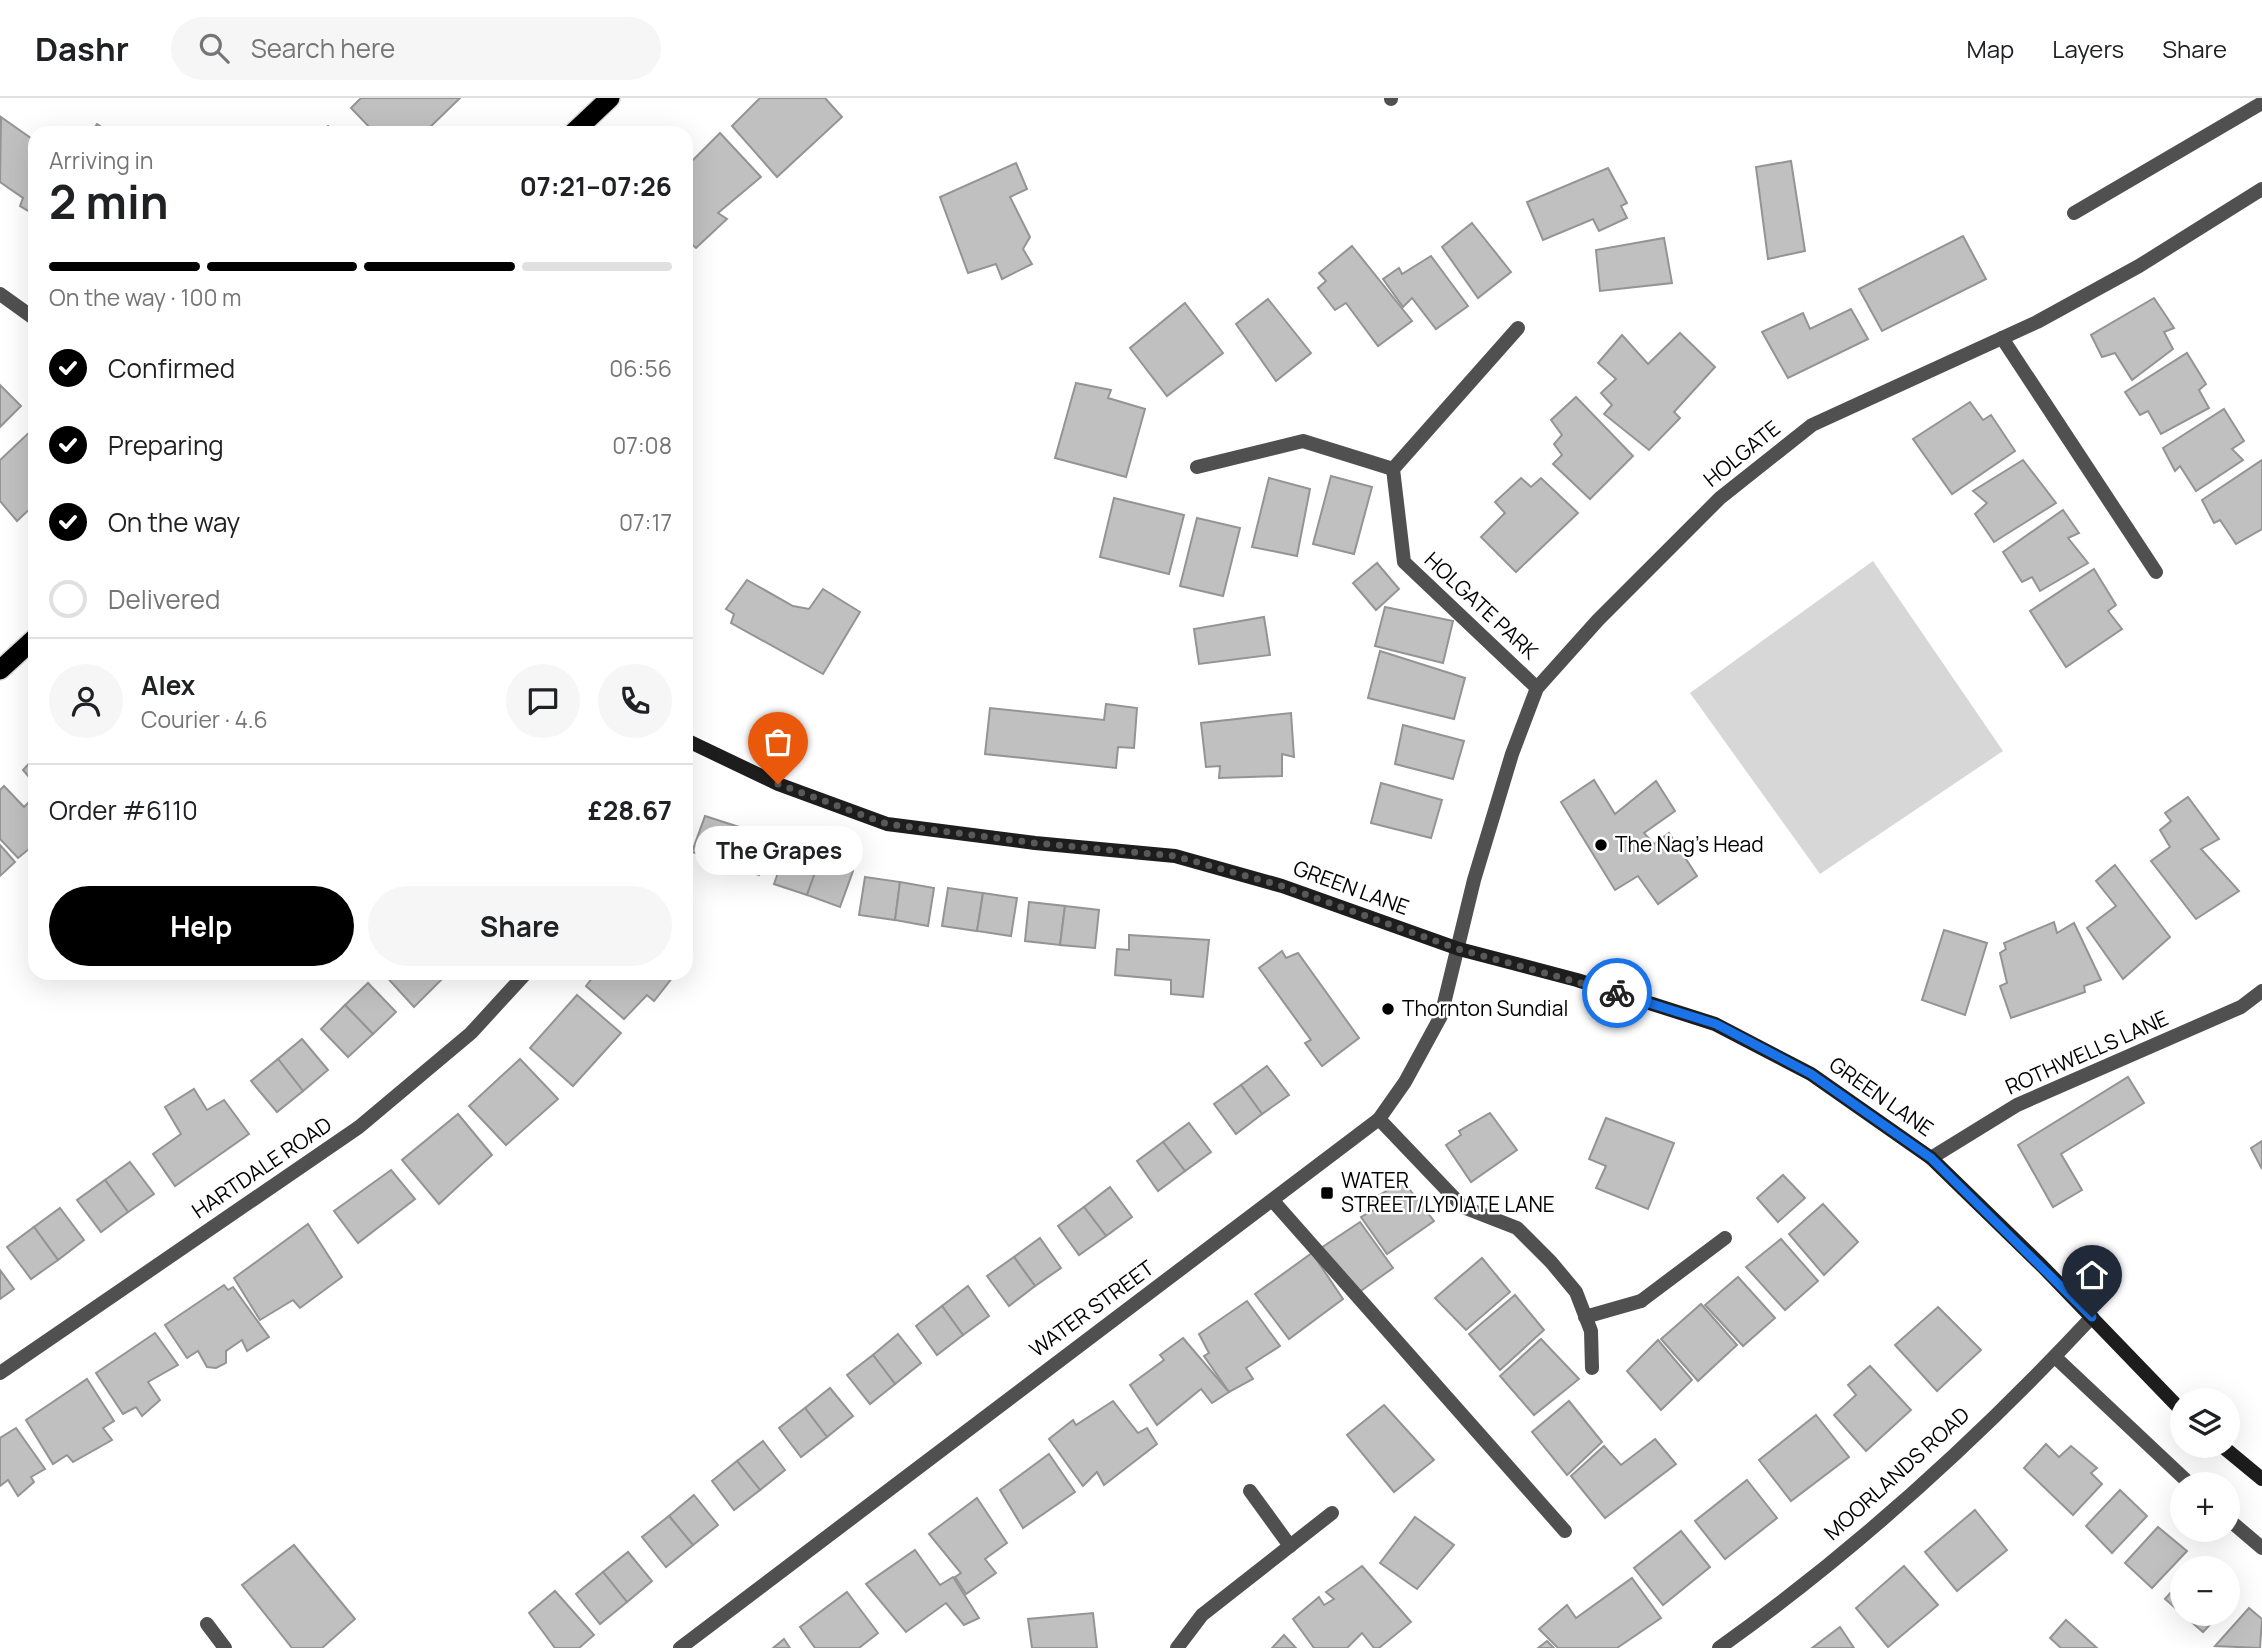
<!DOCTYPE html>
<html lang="en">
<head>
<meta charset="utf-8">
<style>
  :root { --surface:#fff; --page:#f6f6f6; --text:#202124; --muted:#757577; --line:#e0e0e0; --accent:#000 }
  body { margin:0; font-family:Manrope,sans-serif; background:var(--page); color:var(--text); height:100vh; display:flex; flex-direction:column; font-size:26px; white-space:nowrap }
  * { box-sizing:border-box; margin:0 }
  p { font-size:23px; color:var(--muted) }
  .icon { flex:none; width:38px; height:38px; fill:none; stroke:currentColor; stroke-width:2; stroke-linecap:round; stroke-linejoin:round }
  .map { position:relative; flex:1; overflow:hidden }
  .sheet { position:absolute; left:28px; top:28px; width:665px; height:854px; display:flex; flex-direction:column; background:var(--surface); border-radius:21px; box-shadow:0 7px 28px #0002 }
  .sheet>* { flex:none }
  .fabs { position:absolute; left:2170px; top:1290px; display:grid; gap:14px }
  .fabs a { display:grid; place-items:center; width:70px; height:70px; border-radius:50%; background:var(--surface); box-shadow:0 7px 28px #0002; font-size:35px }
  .pin { position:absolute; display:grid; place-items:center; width:60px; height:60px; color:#fff; margin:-72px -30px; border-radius:50% 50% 50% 0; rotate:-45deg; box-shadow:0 0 7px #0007 }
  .pin .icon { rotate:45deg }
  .courier { position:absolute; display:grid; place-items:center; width:70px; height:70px; margin:-35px; border:5px solid #1a73e8; border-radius:50%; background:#fff; color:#222; box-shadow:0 2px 9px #0007 }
  .bubble { position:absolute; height:49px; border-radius:24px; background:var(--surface); box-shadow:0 7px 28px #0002; font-size:23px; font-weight:700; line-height:49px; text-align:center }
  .overview em { font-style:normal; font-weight:700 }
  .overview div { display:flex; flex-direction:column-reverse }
  .overview { display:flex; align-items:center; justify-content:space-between; height:119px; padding:0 21px }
  h1 { font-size:46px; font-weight:700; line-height:52px }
  .bar { display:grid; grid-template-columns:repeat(4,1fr); gap:10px 7px; align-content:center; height:84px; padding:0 21px }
  .bar i { height:9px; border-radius:5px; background:var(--line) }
  .bar .active { background:var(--accent) }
  .bar p { grid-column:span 4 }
  .line { display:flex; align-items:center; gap:18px; padding:0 21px; border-top:2px solid var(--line) }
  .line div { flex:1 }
  .round { display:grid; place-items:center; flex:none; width:74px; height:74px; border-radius:37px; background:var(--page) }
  ol { padding:0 21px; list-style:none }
  li { display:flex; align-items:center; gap:21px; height:77px }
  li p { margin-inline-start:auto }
  li .icon { padding:7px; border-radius:50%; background:var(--accent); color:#fff; stroke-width:4 }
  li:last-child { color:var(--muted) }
  li i { width:38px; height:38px; border:4px solid var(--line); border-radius:50% }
  .button { display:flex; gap:14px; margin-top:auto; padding:14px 21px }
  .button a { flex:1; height:80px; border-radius:42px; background:var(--accent); color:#fff; font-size:28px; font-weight:700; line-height:80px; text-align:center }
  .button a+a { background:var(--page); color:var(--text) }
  header { display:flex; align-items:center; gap:42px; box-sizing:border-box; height:98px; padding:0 35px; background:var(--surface); border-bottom:2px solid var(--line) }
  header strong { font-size:33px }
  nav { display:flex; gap:38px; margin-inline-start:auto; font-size:24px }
  .search { width:490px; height:63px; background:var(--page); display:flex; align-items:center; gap:18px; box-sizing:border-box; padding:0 24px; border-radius:38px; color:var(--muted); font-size:26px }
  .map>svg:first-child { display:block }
</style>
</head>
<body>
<header>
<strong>Dashr</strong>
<div class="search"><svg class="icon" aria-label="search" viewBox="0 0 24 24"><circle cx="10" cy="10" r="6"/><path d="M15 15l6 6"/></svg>Search here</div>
<nav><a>Map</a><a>Layers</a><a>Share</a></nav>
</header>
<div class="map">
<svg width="2262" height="1550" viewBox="0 0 2262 1550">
  <rect width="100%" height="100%" fill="#fff"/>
  <path fill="#d7d7d7" d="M1873 463 2003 653 1820 776 1690 595Z"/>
  <g fill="#c0c0c0" stroke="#949494" stroke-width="2">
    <path d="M361 0H460L424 35H375L351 10Z"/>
    <path d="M760 0H825L842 19 777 79 732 28Z"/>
    <path d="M1 19 35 43V117L20 108 23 100 0 84Z"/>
    <path d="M97 26 111 35H91Z"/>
    <path d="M328 28 336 35H319Z"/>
    <path d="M720 35 761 79 718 115 727 121 696 150 688 143 686 145V69Z"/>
    <path d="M1791 63 1805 153 1768 161 1756 69Z"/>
    <path d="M1016 65 1027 91 1010 99 1030 139 1023 151 1032 166 1002 181 996 166 968 175 940 99Z"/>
    <path d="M1608 70 1627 105 1621 108 1627 120 1599 133 1593 121 1543 142 1527 104Z"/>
    <path d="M1472 125 1511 174 1478 200 1442 149Z"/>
    <path d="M1963 138 1986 181 1882 233 1859 191Z"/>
    <path d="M1664 140 1672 185 1600 193 1596 152Z"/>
    <path d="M1352 148 1412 223 1378 248 1346 205 1335 212 1318 190 1326 183 1319 175Z"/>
    <path d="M1431 158 1468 208 1436 231 1412 200 1403 209 1383 181 1399 170 1402 176Z"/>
    <path d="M2154 200 2174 230 2164 234 2173 251 2132 282 2115 255 2102 259 2091 237Z"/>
    <path d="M1268 201 1311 255 1276 283 1236 226Z"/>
    <path d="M1185 205 1223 255 1167 298 1130 250Z"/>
    <path d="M1851 211 1868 241 1788 280 1762 234 1803 215 1810 231Z"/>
    <path d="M1680 235 1715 269 1674 314 1680 320 1649 352 1604 316 1612 307 1601 295 1616 281 1598 265 1622 237 1648 266Z"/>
    <path d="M2187 255 2206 286 2199 292 2209 310 2161 336 2148 313 2140 317 2125 294Z"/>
    <path d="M1076 285 1111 292 1108 300 1145 311 1126 379 1055 360Z"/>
    <path d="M0 287 21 308 0 329Z"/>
    <path d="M1576 299 1633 358 1590 401 1553 366 1562 357 1554 346 1562 337 1551 322Z"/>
    <path d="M1970 304 1983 322 1991 317 2015 353 1952 396 1913 341Z"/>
    <path d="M2224 311 2244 343 2232 351 2243 362 2196 393 2180 368 2175 373 2163 350Z"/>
    <path d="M35 329V406L17 423 0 403V362Z"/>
    <path d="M2023 362 2056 405 1994 444 1975 416 1987 405 1973 393Z"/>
    <path d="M2262 362V431L2236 446 2220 422 2214 425 2202 402Z"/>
    <path d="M1331 378 1372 389 1354 456 1313 446Z"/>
    <path d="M1269 380 1310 391 1297 458 1252 449Z"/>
    <path d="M1521 380 1531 389 1541 380 1578 415 1516 474 1481 439 1505 415 1495 404Z"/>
    <path d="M1114 400 1184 417 1169 476 1100 459Z"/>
    <path d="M2063 412 2079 435 2068 440 2088 465 2040 493 2032 479 2022 484 2003 454Z"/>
    <path d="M1197 420 1240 430 1223 498 1180 488Z"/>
    <path d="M1377 465 1399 491 1376 512 1353 485Z"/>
    <path d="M2094 471 2116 507 2108 513 2122 531 2066 569 2030 513Z"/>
    <path d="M747 482 793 508 809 511 823 491 860 514 823 576 731 525 734 516 726 511Z"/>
    <path d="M1385 509 1453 523 1443 565 1375 548Z"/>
    <path d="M1264 519 1270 557 1199 566 1194 531Z"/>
    <path d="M1380 553 1465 580 1454 621 1368 600Z"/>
    <path d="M1106 606 1137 610 1134 650 1118 649 1116 670 985 656 990 610 1104 622Z"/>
    <path d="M1291 615 1294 659 1282 656V678L1219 680 1220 668 1206 669 1201 625Z"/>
    <path d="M1403 627 1464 643 1453 681 1395 666Z"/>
    <path d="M35 659V686L23 672Z"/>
    <path d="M1594 682 1615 716 1656 683 1675 713 1644 735 1654 746 1669 735 1697 778 1658 806 1638 778 1615 792 1561 704Z"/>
    <path d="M1381 685 1442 702 1431 740 1371 725Z"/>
    <path d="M4 688 24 709 35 698V746L18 760 0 741V692Z"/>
    <path d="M2188 699 2219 741 2201 751 2239 793 2196 821 2151 763 2170 749 2160 732 2171 723 2165 715Z"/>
    <path d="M705 718 739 729 726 766 692 754Z"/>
    <path d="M739 729 772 741 759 777 726 766Z"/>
    <path d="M0 747 15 764 0 778Z"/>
    <path d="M787 749 820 761 807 797 774 786Z"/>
    <path d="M820 761 853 773 840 809 807 797Z"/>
    <path d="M2115 767 2170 839 2123 881 2087 830 2116 808 2096 783Z"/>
    <path d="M865 779 900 784 895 822 859 817Z"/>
    <path d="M900 784 934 790 928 828 895 822Z"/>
    <path d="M948 790 983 795 977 833 942 828Z"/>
    <path d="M983 795 1017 800 1011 838 977 833Z"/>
    <path d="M1029 804 1065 808 1060 847 1025 843Z"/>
    <path d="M1065 808 1099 812 1095 850 1060 847Z"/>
    <path d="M2054 824 2057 835 2074 825 2101 882 2084 888 2085 894 2011 920 2000 888 2007 885 2000 855 2006 851 2004 845Z"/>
    <path d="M1944 832 1987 845 1965 917 1922 902Z"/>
    <path d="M1129 837 1209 842 1203 899 1171 896V882L1115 877 1117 851 1129 852Z"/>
    <path d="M1282 853 1286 860 1298 855 1359 940 1322 968 1305 945 1311 942 1259 870Z"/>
    <path d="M383 875H448L414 909Z"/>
    <path d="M596 875H676L654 903 647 897 624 921 586 888Z"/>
    <path d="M368 885 396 914 373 936 345 907Z"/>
    <path d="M577 897 621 935 573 988 530 950Z"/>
    <path d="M345 907 373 936 348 959 321 931Z"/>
    <path d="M302 941 328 972 303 993 278 961Z"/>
    <path d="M278 961 303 993 277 1014 251 983Z"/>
    <path d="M520 961 558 1001 506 1047 469 1008Z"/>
    <path d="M1267 968 1289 997 1262 1016 1241 987Z"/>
    <path d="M2128 979 2144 1005 2061 1056 2082 1092 2053 1109 2018 1047Z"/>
    <path d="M1241 987 1262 1016 1236 1036 1214 1006Z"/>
    <path d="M194 991 207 1012 224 1002 249 1036 175 1088 153 1056 181 1036 165 1009Z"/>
    <path d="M1490 1015 1517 1052 1471 1084 1446 1047 1461 1037 1459 1033Z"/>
    <path d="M458 1016 492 1057 439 1106 402 1062Z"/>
    <path d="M1606 1020 1674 1045 1648 1111 1596 1090 1606 1068 1589 1061Z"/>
    <path d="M1189 1025 1211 1054 1185 1073 1163 1044Z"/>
    <path d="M2262 1043V1071L2251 1050Z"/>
    <path d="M1163 1044 1185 1073 1158 1093 1137 1063Z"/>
    <path d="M130 1064 154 1096 128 1114 105 1082Z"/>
    <path d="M391 1072 415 1101 358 1145 334 1113Z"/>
    <path d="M1783 1077 1805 1100 1778 1124 1757 1100Z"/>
    <path d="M105 1082 128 1114 101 1134 77 1102Z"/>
    <path d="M1403 1083 1434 1123 1387 1156 1361 1119 1377 1110 1371 1102Z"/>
    <path d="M1110 1089 1132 1119 1106 1138 1084 1109Z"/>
    <path d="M1823 1106 1858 1144 1824 1177 1789 1136Z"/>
    <path d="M1084 1109 1106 1138 1079 1157 1058 1128Z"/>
    <path d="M60 1110 84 1142 58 1162 34 1129Z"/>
    <path d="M1360 1124 1393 1170 1358 1195 1321 1150Z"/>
    <path d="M308 1126 342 1179 300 1210 293 1202 260 1222 234 1180Z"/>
    <path d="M34 1129 58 1162 31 1181 7 1149Z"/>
    <path d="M1040 1140 1061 1170 1035 1188 1014 1159Z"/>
    <path d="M1781 1141 1818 1183 1785 1212 1746 1169Z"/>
    <path d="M1312 1155 1343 1201 1289 1241 1255 1196Z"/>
    <path d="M1014 1159 1035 1188 1009 1208 987 1178Z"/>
    <path d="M1482 1160 1510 1194 1466 1232 1435 1200Z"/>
    <path d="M0 1172 14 1191 0 1201Z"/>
    <path d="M1738 1179 1775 1220 1743 1248 1705 1207Z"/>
    <path d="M224 1187 228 1192 233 1189 269 1239 247 1253 242 1242 226 1253V1265L216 1270 207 1269 198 1253 187 1260 165 1227Z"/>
    <path d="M968 1188 989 1218 963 1237 942 1208Z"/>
    <path d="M1515 1197 1544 1232 1500 1272 1469 1236Z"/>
    <path d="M1247 1203 1280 1248 1246 1270 1253 1281 1229 1294 1204 1258 1209 1255 1199 1236Z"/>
    <path d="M1701 1206 1737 1247 1698 1283 1661 1241Z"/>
    <path d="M942 1208 963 1237 937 1257 916 1228Z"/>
    <path d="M1938 1209 1981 1252 1937 1293 1895 1247Z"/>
    <path d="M155 1235 178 1267 148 1284 160 1302 142 1318 136 1309 123 1316 96 1275Z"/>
    <path d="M898 1236 921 1265 895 1286 873 1257Z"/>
    <path d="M1183 1240 1229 1294 1212 1305 1201 1291 1157 1327 1130 1287 1164 1262 1160 1257Z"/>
    <path d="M1541 1241 1579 1281 1534 1317 1500 1278Z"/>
    <path d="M1658 1242 1692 1282 1661 1312 1627 1273Z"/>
    <path d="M873 1257 895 1286 870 1306 847 1277Z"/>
    <path d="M1870 1268 1911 1312 1866 1353 1834 1317 1856 1297 1848 1287Z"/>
    <path d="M87 1281 114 1323 103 1330 112 1342 73 1364 67 1357 53 1366 26 1322Z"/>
    <path d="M830 1290 853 1318 827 1339 805 1310Z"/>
    <path d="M1113 1303 1138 1335 1147 1330 1157 1346 1104 1387 1097 1374 1083 1388 1049 1341 1073 1322 1076 1327Z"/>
    <path d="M1569 1303 1602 1344 1567 1377 1532 1334Z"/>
    <path d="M1384 1307 1434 1362 1394 1394 1347 1337Z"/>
    <path d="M805 1310 827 1339 801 1359 779 1330Z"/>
    <path d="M1816 1317 1849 1359 1791 1403 1759 1362Z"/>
    <path d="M16 1330 45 1371 31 1379 34 1384 18 1398 8 1382 0 1388V1340Z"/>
    <path d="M1655 1341 1676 1366 1605 1420 1571 1378 1604 1348 1621 1367Z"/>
    <path d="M763 1343 785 1372 760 1392 737 1363Z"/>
    <path d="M2046 1346 2059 1359 2071 1348 2097 1370 2091 1375 2102 1386 2073 1417 2024 1370Z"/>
    <path d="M1049 1356 1075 1394 1023 1430 1000 1392Z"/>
    <path d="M737 1363 760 1392 734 1412 712 1383Z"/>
    <path d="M1747 1382 1777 1420 1725 1461 1695 1423Z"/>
    <path d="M2120 1392 2147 1418 2112 1455 2086 1428Z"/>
    <path d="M694 1397 718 1427 693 1447 669 1418Z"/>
    <path d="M977 1400 1007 1445 985 1461 996 1475 966 1496 955 1479 961 1475 929 1436Z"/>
    <path d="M1975 1412 2007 1452 1957 1493 1925 1454Z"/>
    <path d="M669 1418 693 1447 666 1469 642 1439Z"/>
    <path d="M1415 1419 1454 1447 1417 1491 1380 1465Z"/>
    <path d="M2158 1429 2187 1453 2152 1490 2125 1465Z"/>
    <path d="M1681 1433 1710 1469 1663 1507 1634 1470Z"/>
    <path d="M294 1447 355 1521 322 1550H292L242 1487Z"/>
    <path d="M915 1452 940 1487 953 1479 979 1520 964 1527 946 1505 906 1534 866 1486Z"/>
    <path d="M628 1454 652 1483 627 1504 603 1474Z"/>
    <path d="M1362 1468 1411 1524 1379 1550H1374L1362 1535 1347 1550H1314L1293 1521 1319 1499 1324 1507 1334 1501 1326 1494Z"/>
    <path d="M1904 1468 1938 1507 1888 1549 1856 1510Z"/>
    <path d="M603 1474 627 1504 600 1526 576 1496Z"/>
    <path d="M1632 1480 1661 1520 1617 1550H1558L1539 1531 1567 1507 1576 1520Z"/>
    <path d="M2181 1483 2182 1516H2220L2203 1534 2165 1501Z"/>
    <path d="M2228 1491 2235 1498 2228 1506Z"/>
    <path d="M555 1493 594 1537 579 1550H555L529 1515Z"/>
    <path d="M847 1494 878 1535 859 1550H815L800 1529Z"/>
    <path d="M2249 1510 2262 1521 2260 1550 2215 1548Z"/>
    <path d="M1093 1515 1097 1550H1032L1028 1521Z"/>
    <path d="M2066 1522 2097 1550H2061L2050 1540Z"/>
    <path d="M1840 1529 1854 1550H1812Z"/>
    <path d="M1284 1537 1296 1550H1272Z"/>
    <path d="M784 1541 790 1550H773Z"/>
    <path d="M1547 1543 1554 1550H1538Z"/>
  </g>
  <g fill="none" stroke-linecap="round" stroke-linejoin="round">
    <g stroke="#dbdbdb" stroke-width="22">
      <g id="trunk">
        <path d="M573 35 610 0"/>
        <path d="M0 572 35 540"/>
      </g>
    </g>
    <g stroke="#505050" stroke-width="14">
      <path d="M1273 1103 1565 1433"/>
      <path d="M1641 1203 1725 1140"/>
      <path d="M207 1526 225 1550"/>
    </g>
    <g stroke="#505050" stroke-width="14">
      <path d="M1391 0V1"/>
      <path d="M2074 115 2262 5"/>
      <path d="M0 196 35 221"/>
      <path d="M1518 230 1393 371 1404 464 1537 590"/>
      <path d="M2002 240 2156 474"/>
      <path d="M1197 369 1303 343 1393 371"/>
      <path d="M1379 1021 1463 1109 1517 1130 1551 1164 1576 1194 1591 1233 1592 1270"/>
      <path d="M1931 1060 2017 1007 2241 909 2262 893"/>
      <path d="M1585 1219 1641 1203"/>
      <path d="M2055 1259 2190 1386"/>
      <path d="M0 1275 359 1029 471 935 526 875"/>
      <path d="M1250 1393 1290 1448"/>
      <path d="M2228 1421 2262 1450"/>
      <path d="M680 1550 1379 1021 1405 984 1441 918 1474 782 1512 656 1537 590 1598 522 1720 400 1812 327 2037 224 2139 168 2262 91"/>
      <path d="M1177 1550 1202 1517 1332 1415"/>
      <path d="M1719 1550C1854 1454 1978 1341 2092 1219"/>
    </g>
    <g stroke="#1d1d1d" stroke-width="14">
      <path d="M686 642 778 686 887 726 1035 745 1175 758 1282 788 1459 851 1577 882 1715 926 1811 976 1931 1060 2042 1168 2182 1313"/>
      <path d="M2222 1348 2262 1381"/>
    </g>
    <use href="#trunk" stroke="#000" stroke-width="19"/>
  </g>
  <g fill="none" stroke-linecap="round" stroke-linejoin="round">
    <path stroke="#595959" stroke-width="7" stroke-dasharray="0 12.6" d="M778 686 887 726 1035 745 1175 758 1282 788 1458 851 1617 895"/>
    <path stroke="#1a73e8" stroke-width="9" d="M1617 895 1716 926 1811 976 1931 1060 2092 1219"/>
  </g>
  <g fill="#000" stroke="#fff" stroke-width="2.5">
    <circle cx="1601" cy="747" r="7"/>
    <circle cx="1388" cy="911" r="7"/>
    <rect x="1320" y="1088" width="14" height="14" rx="3.5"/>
  </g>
  <g text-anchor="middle" stroke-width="5" stroke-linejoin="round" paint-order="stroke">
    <g font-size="21" fill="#000" stroke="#fff">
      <text transform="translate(1742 356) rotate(-39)" y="7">HOLGATE</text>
      <text transform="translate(1481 508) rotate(43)" y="7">HOLGATE PARK</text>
      <text transform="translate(1351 790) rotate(20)" y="7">GREEN LANE</text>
      <text transform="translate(2087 955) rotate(-24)" y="7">ROTHWELLS LANE</text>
      <text transform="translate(1881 999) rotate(35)" y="7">GREEN LANE</text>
      <text transform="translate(262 1070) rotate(-34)" y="7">HARTDALE ROAD</text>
      <text transform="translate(1092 1211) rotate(-36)" y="7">WATER STREET</text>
      <text transform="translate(1897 1376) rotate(-42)" y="7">MOORLANDS ROAD</text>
    </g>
    <g font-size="21" fill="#000" stroke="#fff" text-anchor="start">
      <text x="1615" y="754">The Nag's Head</text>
      <text x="1402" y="918">Thornton Sundial</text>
      <text x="1341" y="1090">WATER<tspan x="1341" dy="24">STREET/LYDIATE LANE</tspan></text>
    </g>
  </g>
</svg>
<div class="fabs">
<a><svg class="icon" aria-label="layers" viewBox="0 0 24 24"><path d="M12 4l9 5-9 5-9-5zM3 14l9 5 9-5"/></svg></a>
<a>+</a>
<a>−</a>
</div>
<div class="pin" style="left:778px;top:686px;background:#ea580c"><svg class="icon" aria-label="bag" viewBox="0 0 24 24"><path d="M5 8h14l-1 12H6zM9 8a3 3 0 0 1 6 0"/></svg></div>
<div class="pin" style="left:2092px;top:1219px;background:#1f2937"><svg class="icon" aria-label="home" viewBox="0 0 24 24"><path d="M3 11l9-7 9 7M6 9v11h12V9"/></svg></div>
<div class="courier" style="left:1617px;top:895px"><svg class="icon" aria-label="bike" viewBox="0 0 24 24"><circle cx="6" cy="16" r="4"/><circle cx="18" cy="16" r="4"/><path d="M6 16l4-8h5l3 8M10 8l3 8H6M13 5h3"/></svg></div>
<div class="bubble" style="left:695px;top:728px;width:168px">The Grapes</div>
<section class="sheet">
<div class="overview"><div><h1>2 min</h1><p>Arriving in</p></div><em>07:21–07:26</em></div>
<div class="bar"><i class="active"></i><i class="active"></i><i class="active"></i><i></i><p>On the way · 100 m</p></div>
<ol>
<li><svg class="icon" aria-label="check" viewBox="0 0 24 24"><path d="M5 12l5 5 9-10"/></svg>Confirmed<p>06:56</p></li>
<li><svg class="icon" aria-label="check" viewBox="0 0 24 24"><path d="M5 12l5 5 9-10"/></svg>Preparing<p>07:08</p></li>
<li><svg class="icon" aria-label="check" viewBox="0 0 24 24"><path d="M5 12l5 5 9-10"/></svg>On the way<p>07:17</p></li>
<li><i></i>Delivered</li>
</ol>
<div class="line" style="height:126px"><a class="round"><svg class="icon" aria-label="person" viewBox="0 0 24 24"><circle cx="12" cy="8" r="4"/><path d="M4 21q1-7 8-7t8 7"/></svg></a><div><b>Alex</b><p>Courier · 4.6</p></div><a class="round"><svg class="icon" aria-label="chat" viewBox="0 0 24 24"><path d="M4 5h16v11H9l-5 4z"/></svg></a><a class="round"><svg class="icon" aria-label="phone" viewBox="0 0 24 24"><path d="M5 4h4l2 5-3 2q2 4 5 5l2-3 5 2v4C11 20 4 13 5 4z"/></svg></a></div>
<div class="line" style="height:91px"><div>Order #6110</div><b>£28.67</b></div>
<div class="button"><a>Help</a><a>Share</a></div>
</section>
</div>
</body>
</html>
